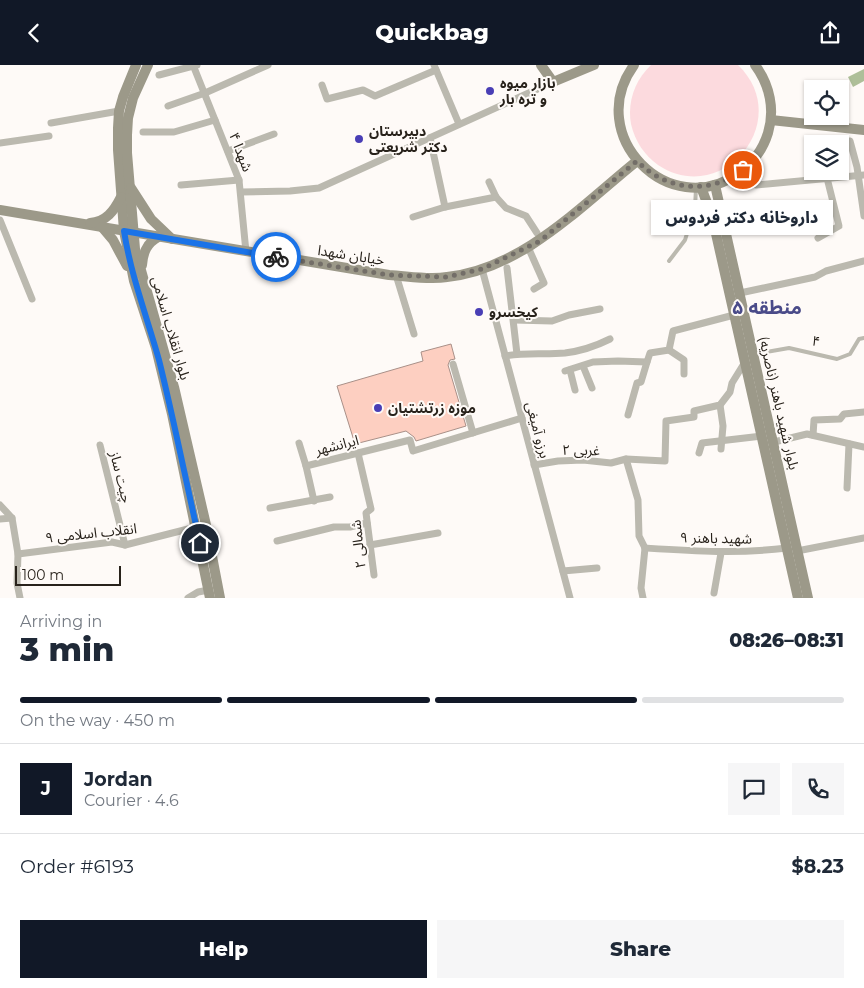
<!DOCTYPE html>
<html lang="en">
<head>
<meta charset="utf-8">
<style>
  :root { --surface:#fff; --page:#f6f6f7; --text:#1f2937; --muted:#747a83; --line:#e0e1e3; --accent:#111827 }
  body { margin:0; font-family:Montserrat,"Noto Sans Arabic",sans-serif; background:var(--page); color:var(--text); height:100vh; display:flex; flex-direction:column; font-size:19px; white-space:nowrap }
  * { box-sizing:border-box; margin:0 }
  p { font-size:16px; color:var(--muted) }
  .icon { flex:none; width:28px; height:28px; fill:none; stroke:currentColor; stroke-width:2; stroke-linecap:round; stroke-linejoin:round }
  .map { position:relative; height:533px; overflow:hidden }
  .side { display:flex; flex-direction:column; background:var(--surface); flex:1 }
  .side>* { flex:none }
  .fabs { position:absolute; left:804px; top:15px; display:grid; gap:10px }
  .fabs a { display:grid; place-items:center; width:45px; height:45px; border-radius:0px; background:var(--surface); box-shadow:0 1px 4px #0004; font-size:25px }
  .scale { position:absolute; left:15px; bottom:12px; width:106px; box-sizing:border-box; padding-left:5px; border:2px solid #28221b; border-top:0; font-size:14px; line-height:18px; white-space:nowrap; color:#28221b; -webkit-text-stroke:4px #fefaf7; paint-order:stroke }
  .pin { position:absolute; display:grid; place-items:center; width:42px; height:42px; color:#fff; margin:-21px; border:2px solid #fff; border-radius:50%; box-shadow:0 1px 5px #0007 }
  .courier { position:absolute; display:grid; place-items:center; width:50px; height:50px; margin:-25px; border:4px solid #1a73e8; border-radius:50%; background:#fff; color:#222; box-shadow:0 1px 6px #0007 }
  .bubble { position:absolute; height:35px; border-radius:0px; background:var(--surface); box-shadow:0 1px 4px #0004; font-size:16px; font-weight:800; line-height:35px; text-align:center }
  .head em { font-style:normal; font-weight:800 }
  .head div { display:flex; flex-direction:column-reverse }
  .head { display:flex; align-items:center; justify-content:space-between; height:85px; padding:0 20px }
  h1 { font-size:32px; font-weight:800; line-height:38px }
  .bar { display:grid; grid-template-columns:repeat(4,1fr); gap:8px 5px; align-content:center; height:60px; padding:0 20px }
  .bar i { height:6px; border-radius:4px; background:var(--line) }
  .bar .current { background:var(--accent) }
  .bar p { grid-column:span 4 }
  .line { display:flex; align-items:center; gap:12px; padding:0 20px; border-top:1px solid var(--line) }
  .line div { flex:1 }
  .round { display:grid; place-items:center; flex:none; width:52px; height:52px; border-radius:0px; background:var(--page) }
  .primary-button { display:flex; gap:10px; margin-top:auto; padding:10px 20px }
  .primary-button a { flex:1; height:58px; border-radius:0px; background:var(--accent); color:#fff; font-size:20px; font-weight:800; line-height:58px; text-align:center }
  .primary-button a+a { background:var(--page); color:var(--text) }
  header { display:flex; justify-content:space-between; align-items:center; height:65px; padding:0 20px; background:var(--accent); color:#fff; font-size:22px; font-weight:800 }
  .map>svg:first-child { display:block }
</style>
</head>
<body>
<header><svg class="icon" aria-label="back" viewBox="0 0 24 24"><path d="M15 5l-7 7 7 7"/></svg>Quickbag<svg class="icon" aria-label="share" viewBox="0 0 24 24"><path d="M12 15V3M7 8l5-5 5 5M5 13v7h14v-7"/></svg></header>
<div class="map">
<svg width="864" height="533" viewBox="0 0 864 533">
  <rect width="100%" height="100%" fill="#fefaf7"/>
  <path fill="#fcdade" d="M651 0H738C795 55 723 143 658 100 644 90 635 76 631 59 627 37 635 15 651 0Z"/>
  <path fill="#aebf99" d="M864 4V16L853 22 848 12Z"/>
  <path fill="#fdcfc1" stroke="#a99088" d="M451 279 455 294 450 295 448 300 466 361 416 376 414 372 406 366 355 379 337 321 423 296 421 287Z"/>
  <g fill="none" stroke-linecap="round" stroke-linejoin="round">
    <g stroke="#bbb9af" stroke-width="4">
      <path d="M669 196 685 175 695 143 696 123"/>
      <path d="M755 289 789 283 837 294 850 289 859 274 864 273"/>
    </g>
    <g stroke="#bbb9af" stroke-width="7">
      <path d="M193 0 239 115 246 187"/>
      <path d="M434 0 459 59"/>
      <path d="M159 10 197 0"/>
      <path d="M322 20 327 34 363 25 375 31 436 5"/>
      <path d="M168 41 205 28 268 0"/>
      <path d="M51 58 119 46"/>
      <path d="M143 67H174L215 55"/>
      <path d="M430 73 445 142"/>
      <path d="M850 76 857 102 864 151"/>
      <path d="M0 78 49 71"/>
      <path d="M228 86 274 69"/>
      <path d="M743 105 756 120 864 110"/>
      <path d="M489 117 496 132 506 143 526 151 537 168"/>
      <path d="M181 120 239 115"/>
      <path d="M241 127 290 126 319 123 553 17"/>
      <path d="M413 152 445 142 496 132"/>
      <path d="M0 155 32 234"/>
      <path d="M818 173 839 161 827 113"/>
      <path d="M528 182 544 218 534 224"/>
      <path d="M507 203 517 289"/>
      <path d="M482 204 570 533"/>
      <path d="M396 210 414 269"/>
      <path d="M740 228 815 212 826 206 864 196"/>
      <path d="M514 255 552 256 569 250 600 244"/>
      <path d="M669 285 684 295V309"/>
      <path d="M505 291C525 287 545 290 565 288 581 286 596 281 610 274"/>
      <path d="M453 299 473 368"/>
      <path d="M583 301 592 323"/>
      <path d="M570 305 575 325"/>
      <path d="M565 306 593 297 618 296 647 297 650 288 669 285 673 266 734 250"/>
      <path d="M720 340 723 361 721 384"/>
      <path d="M628 350 637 318 641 317 647 297"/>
      <path d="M813 370 814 355 840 354 844 349 864 347"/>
      <path d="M774 377 807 369 864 382"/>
      <path d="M299 378 306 401"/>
      <path d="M100 380 125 480"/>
      <path d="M358 388 371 444 366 448 374 510"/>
      <path d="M699 388 702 378 762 371"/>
      <path d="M626 394 638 435 639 471 645 483"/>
      <path d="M534 400 558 396 583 395 611 398 626 394 665 396 666 356 694 352V346L720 340 730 327 732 318 745 297"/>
      <path d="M847 423 849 379"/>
      <path d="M314 436 306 401 410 375 413 386 522 353"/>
      <path d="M0 440 12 453 18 489 17 518 20 533"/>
      <path d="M270 443 330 432"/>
      <path d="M0 454 12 453"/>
      <path d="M277 476 334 462H350L367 458"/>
      <path d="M370 480 438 468"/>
      <path d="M645 483C693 486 739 489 787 483"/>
      <path d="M797 486 864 473"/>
      <path d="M18 489 112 477 125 480 196 462"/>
      <path d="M563 506 597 503"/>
      <path d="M714 528 721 488"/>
      <path d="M188 533 198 527 209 525"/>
      <path d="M643 533 641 523 645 483"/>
    </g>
    <g stroke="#9c9989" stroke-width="10">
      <path d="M136 0 123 32 119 46 118 63V85L124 166 134 216 156 283 172 349 210 533"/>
      <path d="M148 0 133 33 128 53 127 70V88L135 184 174 322 206 460 220 533"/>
      <path d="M541 0 553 17 594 0"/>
      <path d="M634 0C583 70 669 158 739 108 753 98 763 84 768 68 775 45 770 20 755 0"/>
      <path d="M771 55 864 65"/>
      <path d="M715 120 808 533"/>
      <path d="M701 122 712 151 798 533"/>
      <path d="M131 123 151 154 172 174"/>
      <path d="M0 145 389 210C408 211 428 215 447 212 522 204 581 141 637 96"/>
      <path d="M90 158C106 157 114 146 121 132"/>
      <path d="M102 162 113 175 127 201"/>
      <path d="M142 200C143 187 147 178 158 172"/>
    </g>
  </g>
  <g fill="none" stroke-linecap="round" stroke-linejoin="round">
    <path stroke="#736e68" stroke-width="5" stroke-dasharray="0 9" d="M276 192 389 210 446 212 482 204 540 176 637 96C667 126 709 130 743 105"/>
    <path stroke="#1a73e8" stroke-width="6" d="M200 478C186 417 174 355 159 295 147 252 131 211 124 166L276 192"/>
  </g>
  <g fill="#493eb5" stroke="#fefaf7" stroke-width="2">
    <circle cx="490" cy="26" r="5"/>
    <circle cx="359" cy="74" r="5"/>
    <circle cx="479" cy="247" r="5"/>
    <circle cx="378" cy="343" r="5"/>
  </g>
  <g text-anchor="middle" stroke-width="4" stroke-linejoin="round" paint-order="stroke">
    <g font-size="14" font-weight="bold" fill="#28221b" stroke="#fefaf7" text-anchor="start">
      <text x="500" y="23">بازار میوه<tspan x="500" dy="16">و تره بار</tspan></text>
      <text x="369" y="71">دبیرستان<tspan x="369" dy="16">دکتر شریعتی</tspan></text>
      <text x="489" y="252">کیخسرو</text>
      <text x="388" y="348">موزه زرتشتیان</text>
    </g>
    <g font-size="14" fill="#28221b" stroke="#fefaf7">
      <text transform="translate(241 87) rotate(69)" y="5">شهدا ۴</text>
      <text transform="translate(351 190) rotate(9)" y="5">خیابان شهدا</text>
      <text transform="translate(171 263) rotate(74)" y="5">بلوار انقلاب اسلامی</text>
      <text transform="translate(816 276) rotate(13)" y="5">۴</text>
      <text transform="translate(779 338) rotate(77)" y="5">بلوار شهید باهنر (ناصریه)</text>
      <text transform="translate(538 365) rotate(75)" y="5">برزو آمیغی</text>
      <text transform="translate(337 380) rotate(-14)" y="5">ایرانشهر</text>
      <text transform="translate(581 385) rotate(1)" y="5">۲ غربی</text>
      <text transform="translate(121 412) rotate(76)" y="5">چیت ساز</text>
      <text transform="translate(91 468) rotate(-6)" y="5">انقلاب اسلامی ۹</text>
      <text transform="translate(716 473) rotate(1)" y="5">شهید باهنر ۹</text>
      <text transform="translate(358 479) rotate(-96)" y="5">۲ شمالی</text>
    </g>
    <g font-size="19" font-weight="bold" fill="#4a4b89" stroke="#fefaf7">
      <text x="767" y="249">منطقه ۵</text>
    </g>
  </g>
</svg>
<div class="fabs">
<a><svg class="icon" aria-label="locate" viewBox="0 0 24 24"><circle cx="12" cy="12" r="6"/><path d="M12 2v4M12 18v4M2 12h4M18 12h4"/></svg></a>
<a><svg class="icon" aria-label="layers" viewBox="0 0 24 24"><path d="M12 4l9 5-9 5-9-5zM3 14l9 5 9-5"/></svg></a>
</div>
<div class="scale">100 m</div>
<div class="pin" style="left:743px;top:105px;background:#ea580c"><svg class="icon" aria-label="bag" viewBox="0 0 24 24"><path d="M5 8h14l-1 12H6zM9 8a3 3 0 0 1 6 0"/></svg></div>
<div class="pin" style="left:200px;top:478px;background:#1f2937"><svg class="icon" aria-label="home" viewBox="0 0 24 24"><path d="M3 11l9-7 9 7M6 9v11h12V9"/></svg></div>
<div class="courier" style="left:276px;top:192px"><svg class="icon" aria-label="bike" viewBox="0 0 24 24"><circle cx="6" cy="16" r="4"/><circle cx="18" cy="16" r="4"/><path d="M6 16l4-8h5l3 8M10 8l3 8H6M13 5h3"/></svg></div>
<div class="bubble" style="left:651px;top:135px;width:182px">داروخانه دکتر فردوس</div>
</div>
<section class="side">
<div class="head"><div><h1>3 min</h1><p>Arriving in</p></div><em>08:26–08:31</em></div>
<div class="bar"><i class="current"></i><i class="current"></i><i class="current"></i><i></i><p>On the way · 450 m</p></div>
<div class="line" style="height:90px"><b class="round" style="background:var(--accent);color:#fff">J</b><div><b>Jordan</b><p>Courier · 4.6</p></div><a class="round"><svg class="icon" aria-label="chat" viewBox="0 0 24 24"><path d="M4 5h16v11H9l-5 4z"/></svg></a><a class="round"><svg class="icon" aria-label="phone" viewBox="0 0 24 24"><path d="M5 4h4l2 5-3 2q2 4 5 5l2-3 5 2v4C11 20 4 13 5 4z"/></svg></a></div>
<div class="line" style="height:65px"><div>Order #6193</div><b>$8.23</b></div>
<div class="primary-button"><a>Help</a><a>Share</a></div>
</section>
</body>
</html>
